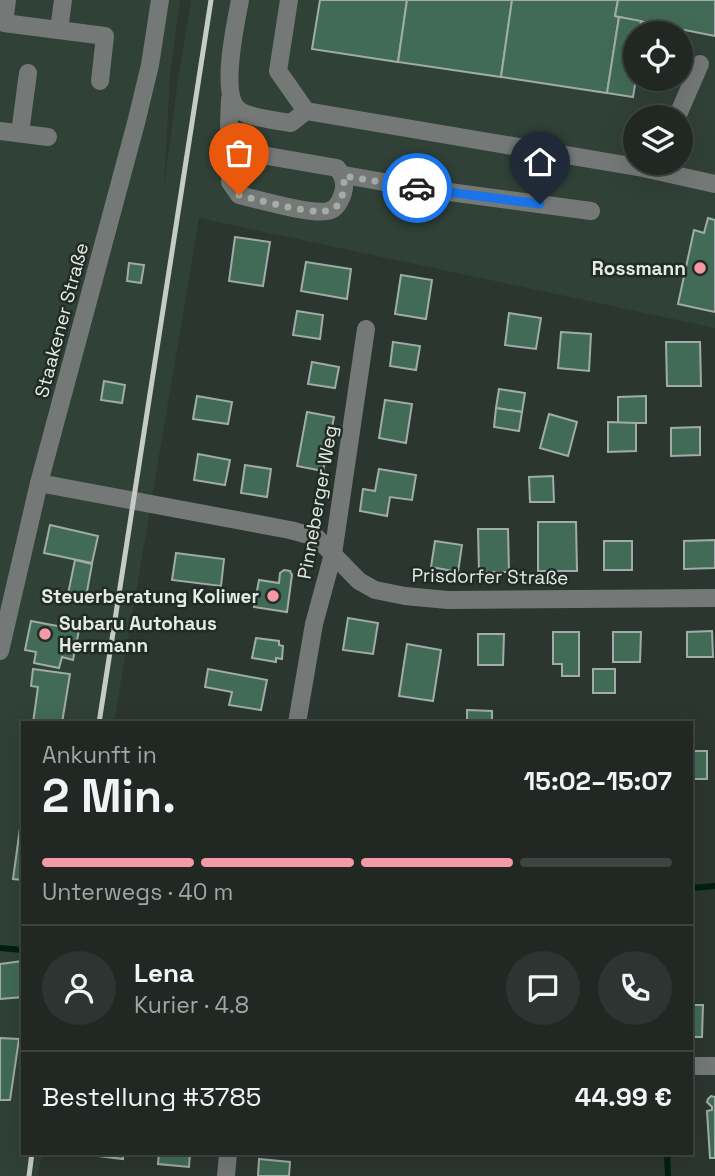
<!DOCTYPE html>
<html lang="de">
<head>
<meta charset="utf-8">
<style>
  :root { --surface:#212824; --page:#2d3431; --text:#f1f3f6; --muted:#a2a6a6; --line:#3e4441; --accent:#f49aa6 }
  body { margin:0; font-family:"Space Grotesk",sans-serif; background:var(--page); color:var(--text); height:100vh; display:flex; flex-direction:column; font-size:26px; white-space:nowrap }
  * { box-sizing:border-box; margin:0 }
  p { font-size:23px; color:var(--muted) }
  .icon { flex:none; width:38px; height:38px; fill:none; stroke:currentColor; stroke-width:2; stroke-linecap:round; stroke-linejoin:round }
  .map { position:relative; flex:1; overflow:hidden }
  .drawer { position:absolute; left:21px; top:721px; width:672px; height:434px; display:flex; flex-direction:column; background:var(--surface); border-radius:0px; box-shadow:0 7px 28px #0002,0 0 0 2px var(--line) }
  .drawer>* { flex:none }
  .fabs { position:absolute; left:623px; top:21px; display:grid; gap:14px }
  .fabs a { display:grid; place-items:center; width:70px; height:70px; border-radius:50%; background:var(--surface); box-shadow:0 7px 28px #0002,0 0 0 2px var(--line); font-size:35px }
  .pin { position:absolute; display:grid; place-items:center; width:60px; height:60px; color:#fff; margin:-72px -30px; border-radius:50% 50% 50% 0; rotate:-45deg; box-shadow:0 0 7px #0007 }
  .pin .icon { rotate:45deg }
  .courier { position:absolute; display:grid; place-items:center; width:70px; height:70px; margin:-35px; border:5px solid #1a73e8; border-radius:50%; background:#fff; color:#222; box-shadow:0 2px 9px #0007 }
  .head em { font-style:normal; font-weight:700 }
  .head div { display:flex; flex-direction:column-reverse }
  .head { display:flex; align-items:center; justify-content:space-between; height:119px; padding:0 21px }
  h1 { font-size:46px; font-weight:700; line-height:52px }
  .bar { display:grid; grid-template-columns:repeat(4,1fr); gap:10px 7px; align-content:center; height:84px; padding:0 21px }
  .bar i { height:9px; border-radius:5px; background:var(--line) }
  .bar .active { background:var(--accent) }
  .bar p { grid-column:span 4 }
  .line { display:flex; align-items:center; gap:18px; padding:0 21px; border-top:2px solid var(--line) }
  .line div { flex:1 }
  .round { display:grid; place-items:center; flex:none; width:74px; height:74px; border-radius:37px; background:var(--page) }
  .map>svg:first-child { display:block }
</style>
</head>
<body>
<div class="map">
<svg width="715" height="1176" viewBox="0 0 715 1176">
  <rect width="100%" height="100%" fill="#2c3630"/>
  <path fill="#304138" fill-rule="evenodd" d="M0 0H180L170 74 164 188 178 79 191 0H715V328L199 218 114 723H23V1153H42L38 1176H0ZM635 33H681V79H635ZM635 117H681V163H635Z"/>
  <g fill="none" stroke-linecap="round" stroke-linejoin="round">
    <g stroke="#012013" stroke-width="6">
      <path d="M691 888 715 886"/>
      <path d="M0 948 23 950"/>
      <path d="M667 1153 668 1176"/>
    </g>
  </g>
  <g fill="#416b56" stroke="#a0aca5" stroke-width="2">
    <path d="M320 0H407L398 62 312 49Z"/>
    <path d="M407 0H512L501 77 398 62Z"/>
    <path d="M512 0H618L615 16 619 17 607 93 501 77Z"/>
    <path d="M618 0H715V36L619 17 615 16Z"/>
    <path d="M619 17 641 21 640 27 644 28 643 33H635L636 79 633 97 607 93Z"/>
    <path d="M708 218 715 220V312L678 304 694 230 704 233Z"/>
    <path d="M235 237 270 242 263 286 229 281Z"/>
    <path d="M306 262 351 269 347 299 301 291Z"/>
    <path d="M129 263 144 265 141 283 127 281Z"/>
    <path d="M401 275 432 280 426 319 395 314Z"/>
    <path d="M297 311 323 315 320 339 293 335Z"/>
    <path d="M509 313 541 318 536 349 505 345Z"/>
    <path d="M561 332 591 334 589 371 558 368Z"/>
    <path d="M393 342 420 346 416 370 390 366Z"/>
    <path d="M666 342H700L701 386H667Z"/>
    <path d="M312 362 339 367 335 388 308 384Z"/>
    <path d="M104 381 125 385 122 403 101 400Z"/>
    <path d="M499 389 525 393 522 412 496 408Z"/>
    <path d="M197 396 232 402 228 424 193 419Z"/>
    <path d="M646 396V423H618V397Z"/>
    <path d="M385 400 412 404 406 443 379 438Z"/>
    <path d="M496 408 522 412 519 431 494 427Z"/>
    <path d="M307 412 334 417 323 471 297 466Z"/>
    <path d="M549 414 577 422 568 456 540 448Z"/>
    <path d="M608 422 636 423V451L608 452Z"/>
    <path d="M700 427V455L671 456V428Z"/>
    <path d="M198 454 230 460 225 485 194 480Z"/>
    <path d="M245 465 271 469 267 497 241 493Z"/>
    <path d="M379 469 416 475 412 500 390 497 387 516 360 511 363 489 375 491Z"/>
    <path d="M553 476 554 502H530L529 477Z"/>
    <path d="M538 522H576L577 571H538Z"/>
    <path d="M50 525 98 536 92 563 44 553Z"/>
    <path d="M478 529H508L509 572H479Z"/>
    <path d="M715 540V568L684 569V541Z"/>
    <path d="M435 541 462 545 458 572 431 567Z"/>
    <rect x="604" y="541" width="28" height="29"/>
    <path d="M176 553 224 559 221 586 172 580Z"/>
    <path d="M75 560 92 564 86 597 68 594Z"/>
    <path d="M284 570 290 571 292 575 287 612 254 607 259 580 279 583 280 573Z"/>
    <path d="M348 618 378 623 373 654 343 650Z"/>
    <path d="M31 621 79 630 73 660 62 657 59 668 34 663 36 652 25 650Z"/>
    <path d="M712 631 713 657H687V632Z"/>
    <path d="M553 632H579V676H562V664H553Z"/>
    <path d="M613 632H641L640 662H613Z"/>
    <path d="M478 634H504L503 665H478Z"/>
    <path d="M256 638 279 641V645L283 646 282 659 276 658V662L252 658Z"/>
    <path d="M407 644 441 650 433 701 399 696Z"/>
    <path d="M33 669 70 674 62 723H33L38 687 31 686Z"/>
    <path d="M208 669 267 680 261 710 229 705 232 692 205 687Z"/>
    <rect x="593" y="669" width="22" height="24"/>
    <path d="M467 710 492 711V723H467Z"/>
    <rect x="691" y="751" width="16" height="28"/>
    <path d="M20 828 23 829V880L13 879Z"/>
    <path d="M23 961V997L0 999V964Z"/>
    <path d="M691 1005H703L702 1037H691Z"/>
    <path d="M0 1038 19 1039 10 1100H0Z"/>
    <path d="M711 1096 715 1097V1158H710L707 1111 712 1110V1107L707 1102 708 1099Z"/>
    <path d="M74 1153H123V1159Z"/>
    <path d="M159 1153H190L189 1167 158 1164Z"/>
    <path d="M259 1159 290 1162 289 1176H258Z"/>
  </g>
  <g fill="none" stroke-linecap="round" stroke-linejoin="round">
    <g stroke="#747977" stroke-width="18">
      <path d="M7 0 4 23 105 36 100 81"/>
      <path d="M240 0C236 23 219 95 239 110 247 117 279 121 291 123L306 111"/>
      <path d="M289 0 278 71 306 111 643 168 715 184"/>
      <path d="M59 30 63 0"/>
      <path d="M230 98 229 127 233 150 230 182 239 195C256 199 317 217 331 210 337 208 341 199 343 193 346 183 343 175 337 168L233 150"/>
      <path d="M677 117 700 64"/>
      <path d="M0 131 48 137"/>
      <path d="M20 133 28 73"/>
      <path d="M344 175 412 187 591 211"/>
      <path d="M39 483 290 530 316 537 359 581 375 590 405 596 448 600 715 598"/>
      <path d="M0 651 39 483 136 123 150 65 160 0"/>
      <path d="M297 723 314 624 333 554 366 329"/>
      <path d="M691 1066H715"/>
      <path d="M226 1176 228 1153"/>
    </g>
    <g stroke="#c5ccc8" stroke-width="5">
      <path d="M99 723 211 0"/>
      <path d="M29 1176 32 1153"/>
    </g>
  </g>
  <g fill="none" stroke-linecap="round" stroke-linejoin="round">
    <path stroke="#a4aca7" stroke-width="7" stroke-dasharray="0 12.6" d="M239 195C256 199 324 220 336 207 344 198 344 186 344 176L417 188"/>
    <path stroke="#1a73e8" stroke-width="9" d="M417 188 540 204"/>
  </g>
  <g fill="#f49aa6" stroke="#222c26" stroke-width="2.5">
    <circle cx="700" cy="268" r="7"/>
    <circle cx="273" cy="596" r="7"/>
    <circle cx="45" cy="634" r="7"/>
  </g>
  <g text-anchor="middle" stroke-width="5" stroke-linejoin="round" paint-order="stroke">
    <g font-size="19" font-weight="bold" fill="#e4ebe7" stroke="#222c26" text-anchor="end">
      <text x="686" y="275">Rossmann</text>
      <text x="259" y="603">Steuerberatung Koliwer</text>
      <text x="59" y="630" text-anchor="start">Subaru Autohaus<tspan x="59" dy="22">Herrmann</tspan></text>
    </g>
    <g font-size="19" fill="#e4ebe7" stroke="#222c26">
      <text transform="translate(61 320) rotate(-75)" y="7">Staakener Straße</text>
      <text transform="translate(317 502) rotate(-80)" y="7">Pinneberger Weg</text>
      <text transform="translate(490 576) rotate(1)" y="7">Prisdorfer Straße</text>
    </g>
  </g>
</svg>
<div class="fabs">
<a><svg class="icon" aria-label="locate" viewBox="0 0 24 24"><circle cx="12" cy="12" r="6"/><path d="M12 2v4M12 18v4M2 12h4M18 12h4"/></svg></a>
<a><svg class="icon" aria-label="layers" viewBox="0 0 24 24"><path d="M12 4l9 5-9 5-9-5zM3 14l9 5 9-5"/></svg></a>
</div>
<div class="pin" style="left:239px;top:195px;background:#ea580c"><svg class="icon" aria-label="bag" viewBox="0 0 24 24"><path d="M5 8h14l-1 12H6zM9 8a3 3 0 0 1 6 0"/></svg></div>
<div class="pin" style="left:540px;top:204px;background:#1f2937"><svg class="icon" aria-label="home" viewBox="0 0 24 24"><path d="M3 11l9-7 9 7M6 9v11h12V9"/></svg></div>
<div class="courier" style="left:417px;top:188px"><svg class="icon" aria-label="car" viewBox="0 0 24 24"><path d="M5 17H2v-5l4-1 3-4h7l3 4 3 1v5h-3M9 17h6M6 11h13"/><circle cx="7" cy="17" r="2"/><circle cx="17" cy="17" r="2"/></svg></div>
<section class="drawer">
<div class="head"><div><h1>2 Min.</h1><p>Ankunft in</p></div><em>15:02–15:07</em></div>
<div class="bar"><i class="active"></i><i class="active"></i><i class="active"></i><i></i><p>Unterwegs · 40 m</p></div>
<div class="line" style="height:126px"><a class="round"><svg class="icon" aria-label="person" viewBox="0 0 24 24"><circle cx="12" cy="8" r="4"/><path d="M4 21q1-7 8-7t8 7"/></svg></a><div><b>Lena</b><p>Kurier · 4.8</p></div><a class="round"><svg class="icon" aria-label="chat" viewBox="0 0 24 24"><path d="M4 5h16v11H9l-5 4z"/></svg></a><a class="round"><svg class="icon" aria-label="phone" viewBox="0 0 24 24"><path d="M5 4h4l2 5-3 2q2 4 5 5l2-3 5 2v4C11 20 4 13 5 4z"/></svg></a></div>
<div class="line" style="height:91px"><div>Bestellung #3785</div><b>44.99 €</b></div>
</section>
</div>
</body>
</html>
